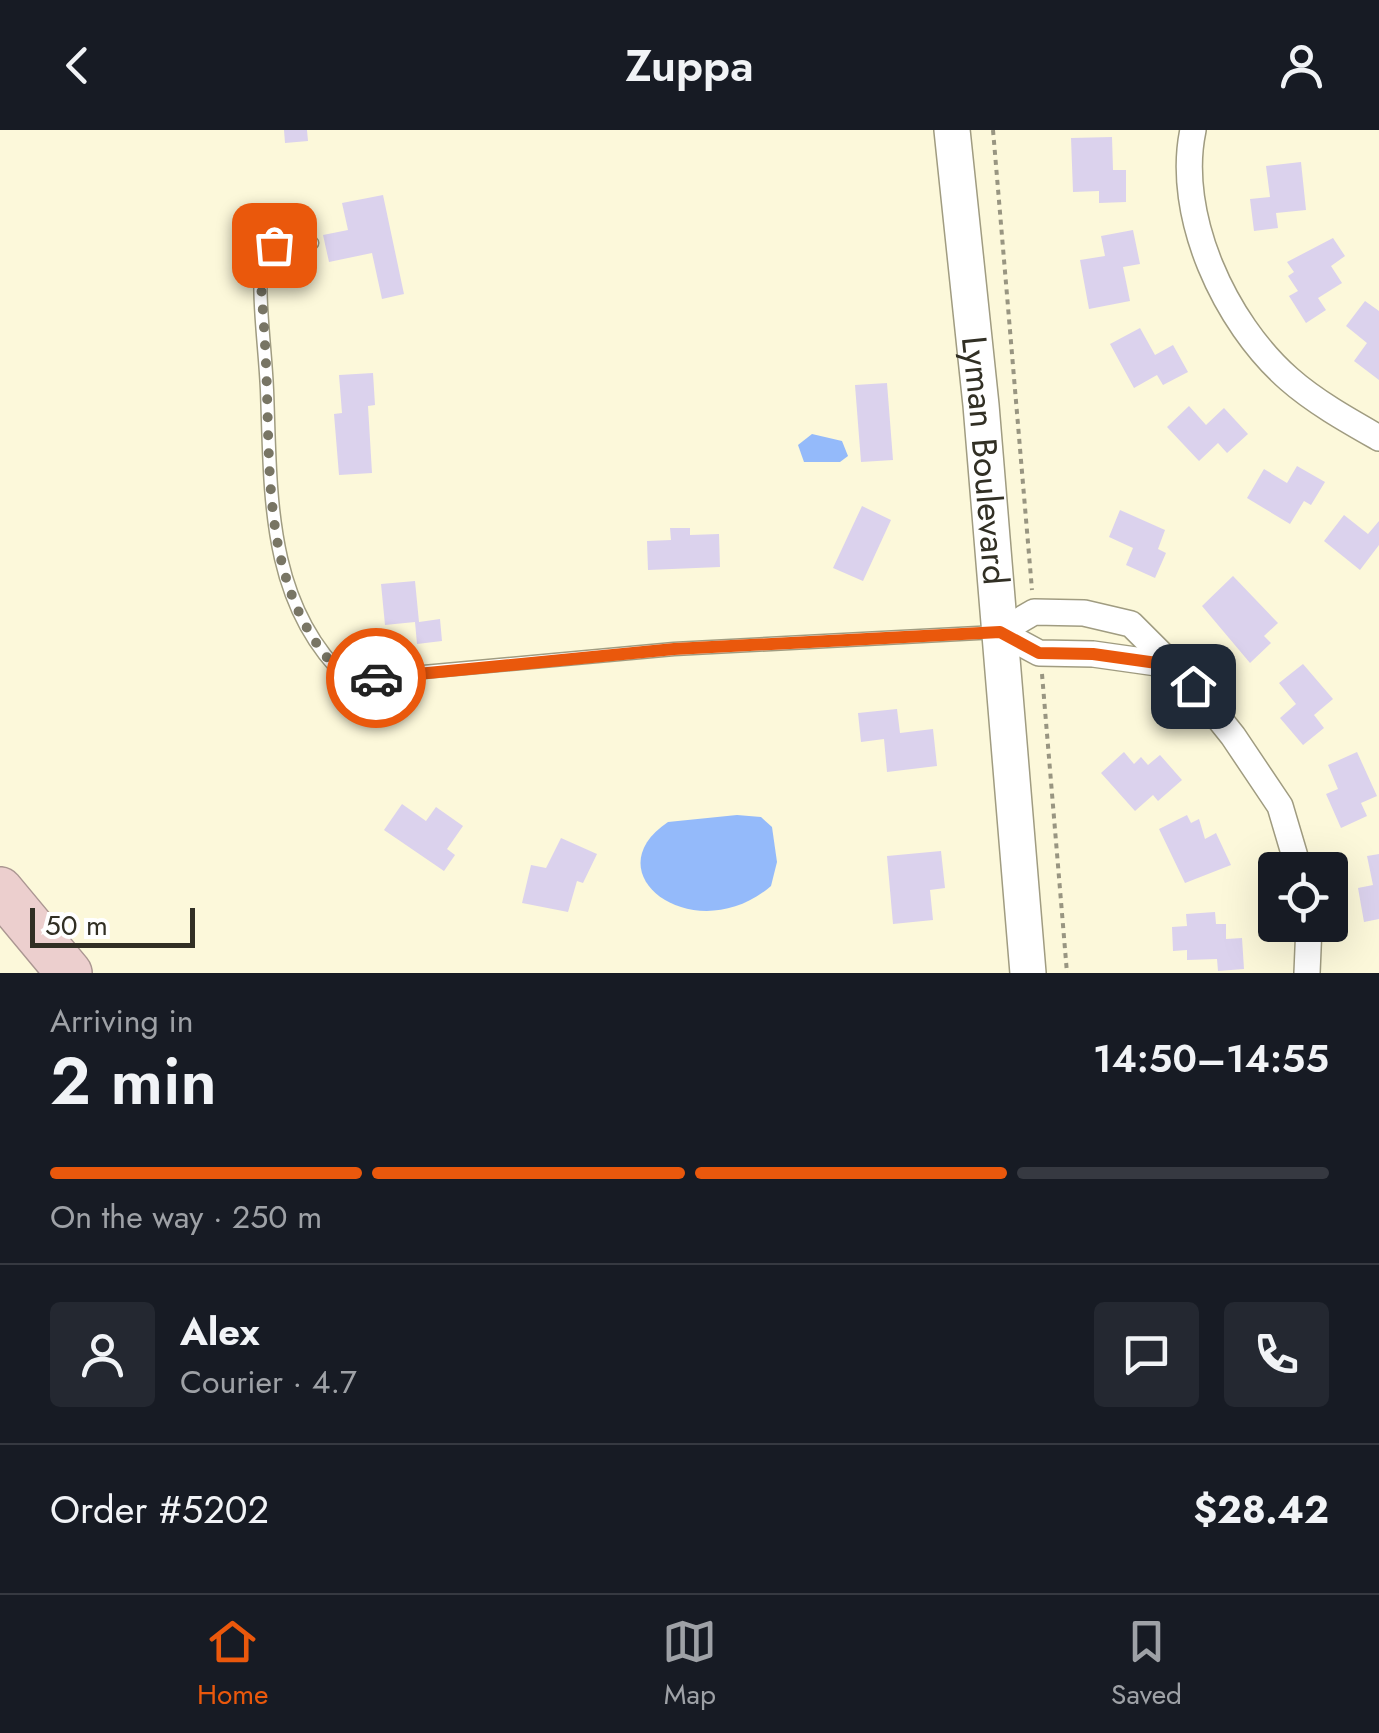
<!DOCTYPE html>
<html lang="en">
<head>
<meta charset="utf-8">
<style>
  :root { --surface:#171b24; --page:#242831; --text:#f1f3f6; --muted:#9ea1a6; --line:#363941; --accent:#ea580c }
  body { margin:0; font-family:Jost,sans-serif; background:var(--page); color:var(--text); height:100vh; display:flex; flex-direction:column; font-size:38px; white-space:nowrap }
  * { box-sizing:border-box; margin:0 }
  p { font-size:32px; color:var(--muted) }
  .icon { flex:none; width:55px; height:55px; fill:none; stroke:currentColor; stroke-width:2; stroke-linecap:round; stroke-linejoin:round }
  .map { position:relative; height:843px; overflow:hidden }
  .side { display:flex; flex-direction:column; background:var(--surface); flex:1 }
  .side>* { flex:none }
  .controls { position:absolute; left:1258px; top:722px; display:grid; gap:20px }
  .controls a { display:grid; place-items:center; width:90px; height:90px; border-radius:10px; background:var(--surface); box-shadow:0 10px 40px #0002; font-size:50px }
  .scale { position:absolute; left:30px; bottom:25px; width:165px; box-sizing:border-box; padding-left:10px; border:5px solid #312f24; border-top:0; font-size:28px; line-height:35px; white-space:nowrap; color:#312f24; -webkit-text-stroke:8px #fff; paint-order:stroke }
  .pin { position:absolute; display:grid; place-items:center; width:85px; height:85px; color:#fff; margin:-42px; border-radius:20px; box-shadow:0 5px 15px #0006 }
  .courier { position:absolute; display:grid; place-items:center; width:100px; height:100px; margin:-50px; border:8px solid #ea580c; border-radius:50%; background:#fff; color:#222; box-shadow:0 2px 12px #0007 }
  .overview em { font-style:normal; font-weight:600 }
  .overview div { display:flex; flex-direction:column-reverse }
  .overview { display:flex; align-items:center; justify-content:space-between; height:170px; padding:0 50px }
  h1 { font-size:65px; font-weight:600; line-height:75px }
  .bar { display:grid; grid-template-columns:repeat(4,1fr); gap:15px 10px; align-content:center; height:120px; padding:0 50px }
  .bar i { height:12px; border-radius:8px; background:var(--line) }
  .bar .selected { background:var(--accent) }
  .bar p { grid-column:span 4 }
  .line { display:flex; align-items:center; gap:25px; padding:0 50px; border-top:2px solid var(--line) }
  .line div { flex:1 }
  .round { display:grid; place-items:center; flex:none; width:105px; height:105px; border-radius:10px; background:var(--page) }
  header { display:flex; justify-content:space-between; align-items:center; height:130px; padding:0 50px; background:var(--surface); font-size:45px; font-weight:600 }
  .dock { display:flex; justify-content:space-around; align-items:center; height:140px; border-top:2px solid var(--line); background:var(--surface); font-size:28px; color:var(--muted) }
  .dock a { display:grid; justify-items:center; gap:5px }
  .dock .selected { color:var(--accent) }
  .map>svg:first-child { display:block }
</style>
</head>
<body>
<header><svg class="icon" aria-label="back" viewBox="0 0 24 24"><path d="M15 5l-7 7 7 7"/></svg>Zuppa<svg class="icon" aria-label="person" viewBox="0 0 24 24"><circle cx="12" cy="8" r="4"/><path d="M4 21q1-7 8-7t8 7"/></svg></header>
<div class="map">
<svg width="1379" height="843" viewBox="0 0 1379 843">
  <rect width="100%" height="100%" fill="#fcf8da"/>
  <g fill="#94bafa">
    <path d="M812 304 842 311 848 326 840 332H804L798 315Z"/>
    <path d="M737 685 761 687 772 697 777 732 771 756C695 821 590 744 668 692Z"/>
  </g>
  <g fill="#dbd2ed">
    <path d="M284 0H307L308 11 285 13Z"/>
    <path d="M1112 7 1113 40H1126V72L1099 73V61L1073 62 1071 8Z"/>
    <path d="M1301 32 1306 80 1276 83 1278 98 1254 101 1250 69 1270 67 1266 36Z"/>
    <path d="M383 65 404 164 382 169 372 123 329 132 323 105 348 100 342 73Z"/>
    <path d="M1133 100 1140 134 1123 137 1130 171 1089 179 1080 130 1105 126 1101 106Z"/>
    <path d="M1333 108 1345 126 1331 136 1342 153 1318 168 1326 180 1306 193 1289 166 1298 161 1288 146 1294 142 1287 132Z"/>
    <path d="M1365 171 1379 181V250L1354 231 1367 213 1346 196Z"/>
    <path d="M1140 198 1155 225 1173 215 1188 242 1163 255 1157 245 1134 258 1110 214Z"/>
    <path d="M373 243 375 275 368 276 372 343 339 345 334 284 342 283 339 245Z"/>
    <path d="M887 253 893 330 861 332 855 255Z"/>
    <path d="M1189 276 1206 295 1224 278 1248 304 1227 323 1218 313 1199 331 1167 297Z"/>
    <path d="M1297 336 1325 352 1311 375 1304 371 1290 394 1247 368 1264 339 1287 353Z"/>
    <path d="M862 376 891 390 863 451 833 438Z"/>
    <path d="M1120 380 1165 400 1158 419 1166 423 1155 448 1126 435 1133 418 1109 407Z"/>
    <path d="M1344 385 1368 404 1379 391V415L1360 440 1324 411Z"/>
    <path d="M670 398H690V405L719 404 720 437 648 440 647 411 671 410Z"/>
    <path d="M1233 446 1278 493 1264 506 1271 513 1250 533 1202 476Z"/>
    <path d="M415 451 419 492 440 489 442 511 417 514 415 492 385 495 381 454Z"/>
    <path d="M1303 534 1333 569 1314 585 1324 598 1303 615 1280 588 1296 574 1279 553Z"/>
    <path d="M897 579 900 603 933 599 937 636 887 642 884 609 861 612 858 583Z"/>
    <path d="M1124 622 1134 634 1141 627 1148 635 1160 625 1182 650 1158 671 1153 665 1135 681 1101 643Z"/>
    <path d="M1357 622 1377 666 1361 673 1367 686 1341 698 1326 664 1338 659 1328 635Z"/>
    <path d="M402 674 426 691 436 677 463 696 447 719 455 725 444 741 384 700Z"/>
    <path d="M1187 685 1191 693 1199 689 1205 709 1216 703 1231 735 1185 753 1159 699Z"/>
    <path d="M561 708 597 724 583 753 577 751 568 782 522 773 531 735 546 738Z"/>
    <path d="M941 721 945 758 930 760 933 790 893 794 887 726Z"/>
    <path d="M1379 724V789L1364 792 1358 758 1373 755 1367 726Z"/>
    <path d="M1215 782 1216 794H1226V809L1242 808 1244 839 1218 841 1217 829 1187 830V820L1173 821 1172 797 1187 796 1186 784Z"/>
  </g>
  <g fill="none" stroke-linecap="round" stroke-linejoin="round">
    <g stroke="#a09c81" stroke-width="15">
      <path id="lane" d="M312 113 274 115 262 121C257 167 265 214 267 260 271 362 266 473 347 549L674 519 997 502"/>
    </g>
    <g stroke="#a09c81" stroke-width="28">
      <g id="street">
        <path d="M1193 0C1175 85 1225 193 1289 249 1315 272 1349 291 1379 308"/>
        <path d="M1000 502 1034 482 1084 483 1131 494 1193 556 1233 606 1280 676 1299 740"/>
        <path d="M1000 502 1039 523 1093 524 1171 535"/>
        <path d="M1307 843 1309 795"/>
      </g>
    </g>
    <g stroke="#a09c81" stroke-width="38">
      <g id="secondary">
        <path id="s1" d="M952 0 981 275 1028 843"/>
      </g>
    </g>
    <g stroke="#ab9792" stroke-width="48">
      <path id="highway" d="M0 760 69 843"/>
    </g>
    <g stroke="#989581" stroke-width="4" stroke-dasharray="5 5" stroke-linecap="butt">
      <path d="M993 0 1032 460"/>
      <path d="M1042 544 1067 843"/>
    </g>
    <use href="#lane" stroke="#fff" stroke-width="12"/>
    <use href="#street" stroke="#fff" stroke-width="25"/>
    <use href="#secondary" stroke="#fff" stroke-width="35"/>
    <use href="#highway" stroke="#eccfce" stroke-width="45"/>
  </g>
  <g fill="none" stroke-linecap="round" stroke-linejoin="round">
    <path stroke="#787564" stroke-width="10" stroke-dasharray="0 18" d="M274 115 262 121 260 140C263 181 266 222 267 263 270 364 267 474 347 549L376 548"/>
    <path stroke="#ea580c" stroke-width="12" d="M376 548 674 519 1000 502 1039 523 1093 524 1171 535 1193 556"/>
  </g>
  <g text-anchor="middle" stroke-width="8" stroke-linejoin="round" paint-order="stroke">
    <g font-size="35" fill="#312f24" stroke="#fff">
      <text dy="12" stroke="none"><textPath href="#s1" startOffset="332">Lyman Boulevard</textPath></text>
    </g>
  </g>
</svg>
<div class="controls">
<a><svg class="icon" aria-label="locate" viewBox="0 0 24 24"><circle cx="12" cy="12" r="6"/><path d="M12 2v4M12 18v4M2 12h4M18 12h4"/></svg></a>
</div>
<div class="scale">50 m</div>
<div class="pin" style="left:274px;top:115px;background:#ea580c"><svg class="icon" aria-label="bag" viewBox="0 0 24 24"><path d="M5 8h14l-1 12H6zM9 8a3 3 0 0 1 6 0"/></svg></div>
<div class="pin" style="left:1193px;top:556px;background:#1f2937"><svg class="icon" aria-label="home" viewBox="0 0 24 24"><path d="M3 11l9-7 9 7M6 9v11h12V9"/></svg></div>
<div class="courier" style="left:376px;top:548px"><svg class="icon" aria-label="car" viewBox="0 0 24 24"><path d="M5 17H2v-5l4-1 3-4h7l3 4 3 1v5h-3M9 17h6M6 11h13"/><circle cx="7" cy="17" r="2"/><circle cx="17" cy="17" r="2"/></svg></div>
</div>
<section class="side">
<div class="overview"><div><h1>2 min</h1><p>Arriving in</p></div><em>14:50–14:55</em></div>
<div class="bar"><i class="selected"></i><i class="selected"></i><i class="selected"></i><i></i><p>On the way · 250 m</p></div>
<div class="line" style="height:180px"><a class="round"><svg class="icon" aria-label="person" viewBox="0 0 24 24"><circle cx="12" cy="8" r="4"/><path d="M4 21q1-7 8-7t8 7"/></svg></a><div><b>Alex</b><p>Courier · 4.7</p></div><a class="round"><svg class="icon" aria-label="chat" viewBox="0 0 24 24"><path d="M4 5h16v11H9l-5 4z"/></svg></a><a class="round"><svg class="icon" aria-label="phone" viewBox="0 0 24 24"><path d="M5 4h4l2 5-3 2q2 4 5 5l2-3 5 2v4C11 20 4 13 5 4z"/></svg></a></div>
<div class="line" style="height:130px"><div>Order #5202</div><b>$28.42</b></div>
</section>
<nav class="dock">
<a class="selected"><svg class="icon" aria-label="home" viewBox="0 0 24 24"><path d="M3 11l9-7 9 7M6 9v11h12V9"/></svg>Home</a>
<a><svg class="icon" aria-label="map" viewBox="0 0 24 24"><path d="M3 6l6-2 6 2 6-2v14l-6 2-6-2-6 2zM9 4v14M15 6v14"/></svg>Map</a>
<a><svg class="icon" aria-label="saved" viewBox="0 0 24 24"><path d="M7 4h10v16l-5-4-5 4z"/></svg>Saved</a>
</nav>
</body>
</html>
